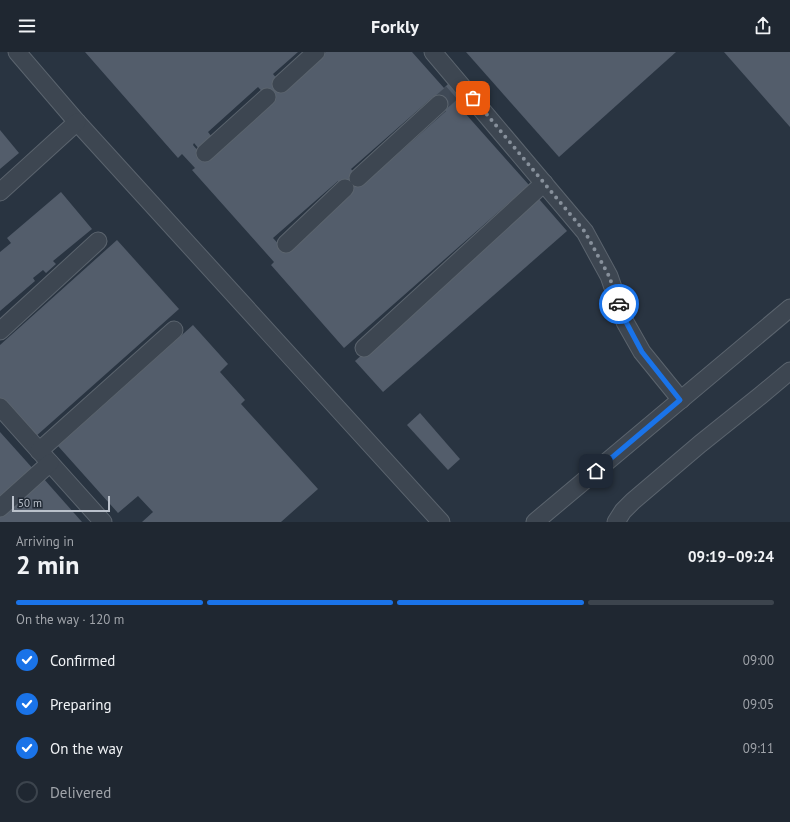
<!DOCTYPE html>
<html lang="en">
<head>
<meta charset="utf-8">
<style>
  :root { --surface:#1f2731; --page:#272f39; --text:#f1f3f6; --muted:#a1a5ab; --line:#3c444d; --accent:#1a73e8 }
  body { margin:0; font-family:"PT Sans",sans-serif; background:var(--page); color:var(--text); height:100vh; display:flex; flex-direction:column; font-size:15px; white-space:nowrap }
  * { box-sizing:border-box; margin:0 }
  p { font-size:13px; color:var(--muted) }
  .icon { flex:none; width:22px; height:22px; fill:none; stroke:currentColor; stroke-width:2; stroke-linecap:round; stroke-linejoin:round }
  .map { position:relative; height:470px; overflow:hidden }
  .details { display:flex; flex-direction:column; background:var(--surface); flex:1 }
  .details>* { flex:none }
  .scale { position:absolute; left:12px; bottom:10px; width:98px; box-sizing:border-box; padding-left:4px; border:2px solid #bac1cb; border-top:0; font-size:11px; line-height:14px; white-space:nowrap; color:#bac1cb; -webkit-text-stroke:3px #222b36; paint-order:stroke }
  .pin { position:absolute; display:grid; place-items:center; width:34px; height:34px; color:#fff; margin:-17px; border-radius:8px; box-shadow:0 2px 6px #0006 }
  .courier { position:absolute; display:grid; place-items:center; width:40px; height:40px; margin:-20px; border:3px solid #1a73e8; border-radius:50%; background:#fff; color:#222; box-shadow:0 1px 5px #0007 }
  .overview em { font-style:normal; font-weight:700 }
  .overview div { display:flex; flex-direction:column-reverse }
  .overview { display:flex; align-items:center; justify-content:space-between; height:68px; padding:0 16px }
  h1 { font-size:26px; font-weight:700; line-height:30px }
  .bar { display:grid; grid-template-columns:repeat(4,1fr); gap:6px 4px; align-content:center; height:48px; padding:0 16px }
  .bar i { height:5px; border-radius:3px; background:var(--line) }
  .bar .active { background:var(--accent) }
  .bar p { grid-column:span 4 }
  ol { padding:0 16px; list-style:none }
  li { display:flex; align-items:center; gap:12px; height:44px }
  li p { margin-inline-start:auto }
  li .icon { padding:4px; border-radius:50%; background:var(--accent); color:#fff; stroke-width:4 }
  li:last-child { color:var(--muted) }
  li i { width:22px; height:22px; border:2px solid var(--line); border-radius:50% }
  header { display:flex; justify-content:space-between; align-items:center; height:52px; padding:0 16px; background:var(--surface); font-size:18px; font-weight:700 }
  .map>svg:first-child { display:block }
</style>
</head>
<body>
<header><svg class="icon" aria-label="menu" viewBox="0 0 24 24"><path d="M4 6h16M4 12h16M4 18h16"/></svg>Forkly<svg class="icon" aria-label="share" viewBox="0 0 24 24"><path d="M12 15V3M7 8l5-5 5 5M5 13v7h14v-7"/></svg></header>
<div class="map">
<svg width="790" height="470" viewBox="0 0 790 470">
  <rect width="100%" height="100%" fill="#293441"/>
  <g fill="#535d6b" fill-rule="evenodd">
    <path d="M85 0H298L273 22 285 36 326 0H412L444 36 448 32 461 46 456 51 529 133 344 296 271 213 274 210 192 118 195 116 182 102 178 106ZM258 35 271 49 205 107 193 93 194 91 199 97 212 85 208 80ZM433 45 446 59 364 132 351 117ZM338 129 351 143 286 200 273 186Z"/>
    <path d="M466 0H676L559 105Z"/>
    <path d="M724 0H790V75Z"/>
    <path d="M0 78 19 101 0 117Z"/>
    <path d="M61 140 92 177 53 209 56 212 46 221 43 218 33 226 35 229 0 259V200L11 191 7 186Z"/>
    <path d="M539 147 567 179 383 340 355 309Z"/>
    <path d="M117 188 179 257 35 385 0 346V293Z"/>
    <path d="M193 273 228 312 220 320 245 348 241 352 318 437 281 470H142L153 460 138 444 118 461 58 394Z"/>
    <path d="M420 361 460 407 448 418 407 373Z"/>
    <path d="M0 380 35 419 0 450Z"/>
    <path d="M43 426 82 470H0V464Z"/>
  </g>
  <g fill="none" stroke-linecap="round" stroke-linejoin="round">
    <path stroke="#3f4956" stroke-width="17" stroke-dasharray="17 8" stroke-linecap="butt" d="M439 52 454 39"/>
    <g stroke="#5b646e" stroke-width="19">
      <g id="minor">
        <path d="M17 0 77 70 441 470"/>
        <path d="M433 0 585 180 609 224 625 270 642 300 681 348"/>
        <path d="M281 32 316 0"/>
        <path d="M205 101 267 45"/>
        <path d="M358 126 439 52"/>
        <path d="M0 140 77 70"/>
        <path d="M286 192 345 136"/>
        <path d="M0 279 98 189"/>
        <path d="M364 296 544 131"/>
        <path d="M0 355 103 470"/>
        <path d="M39 399 174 278"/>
        <path d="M0 456 50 411"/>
        <path d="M535 470 790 256"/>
        <path d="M616 470 623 459 633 449 700 392 760 344 790 319"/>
      </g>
    </g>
    <use href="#minor" stroke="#3d4651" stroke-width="17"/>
  </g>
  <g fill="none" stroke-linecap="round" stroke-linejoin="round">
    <path stroke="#87909b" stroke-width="4" stroke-dasharray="0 7.2" d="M473 46 585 180 609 224 619 252"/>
    <path stroke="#1a73e8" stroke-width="5" d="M596 419 680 348 642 300 626 270 619 252"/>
  </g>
</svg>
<div class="scale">50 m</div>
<div class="pin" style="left:473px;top:46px;background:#ea580c"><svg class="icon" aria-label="bag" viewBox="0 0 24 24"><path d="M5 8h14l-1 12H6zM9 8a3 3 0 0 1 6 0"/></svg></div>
<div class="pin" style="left:596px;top:419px;background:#1f2937"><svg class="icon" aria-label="home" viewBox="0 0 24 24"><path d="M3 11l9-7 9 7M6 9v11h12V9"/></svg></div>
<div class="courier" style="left:619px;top:252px"><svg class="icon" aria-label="car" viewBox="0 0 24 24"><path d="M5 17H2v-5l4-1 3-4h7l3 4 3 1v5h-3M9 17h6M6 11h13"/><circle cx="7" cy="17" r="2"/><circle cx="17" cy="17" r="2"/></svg></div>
</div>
<section class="details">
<div class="overview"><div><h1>2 min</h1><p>Arriving in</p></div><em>09:19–09:24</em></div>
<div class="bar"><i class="active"></i><i class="active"></i><i class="active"></i><i></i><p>On the way · 120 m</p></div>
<ol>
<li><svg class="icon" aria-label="check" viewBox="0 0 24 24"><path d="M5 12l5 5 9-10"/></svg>Confirmed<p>09:00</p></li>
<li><svg class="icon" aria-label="check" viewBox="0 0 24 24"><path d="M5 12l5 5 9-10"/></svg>Preparing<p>09:05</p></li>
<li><svg class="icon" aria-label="check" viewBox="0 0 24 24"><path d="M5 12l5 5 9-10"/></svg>On the way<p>09:11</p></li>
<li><i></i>Delivered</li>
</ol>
</section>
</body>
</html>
